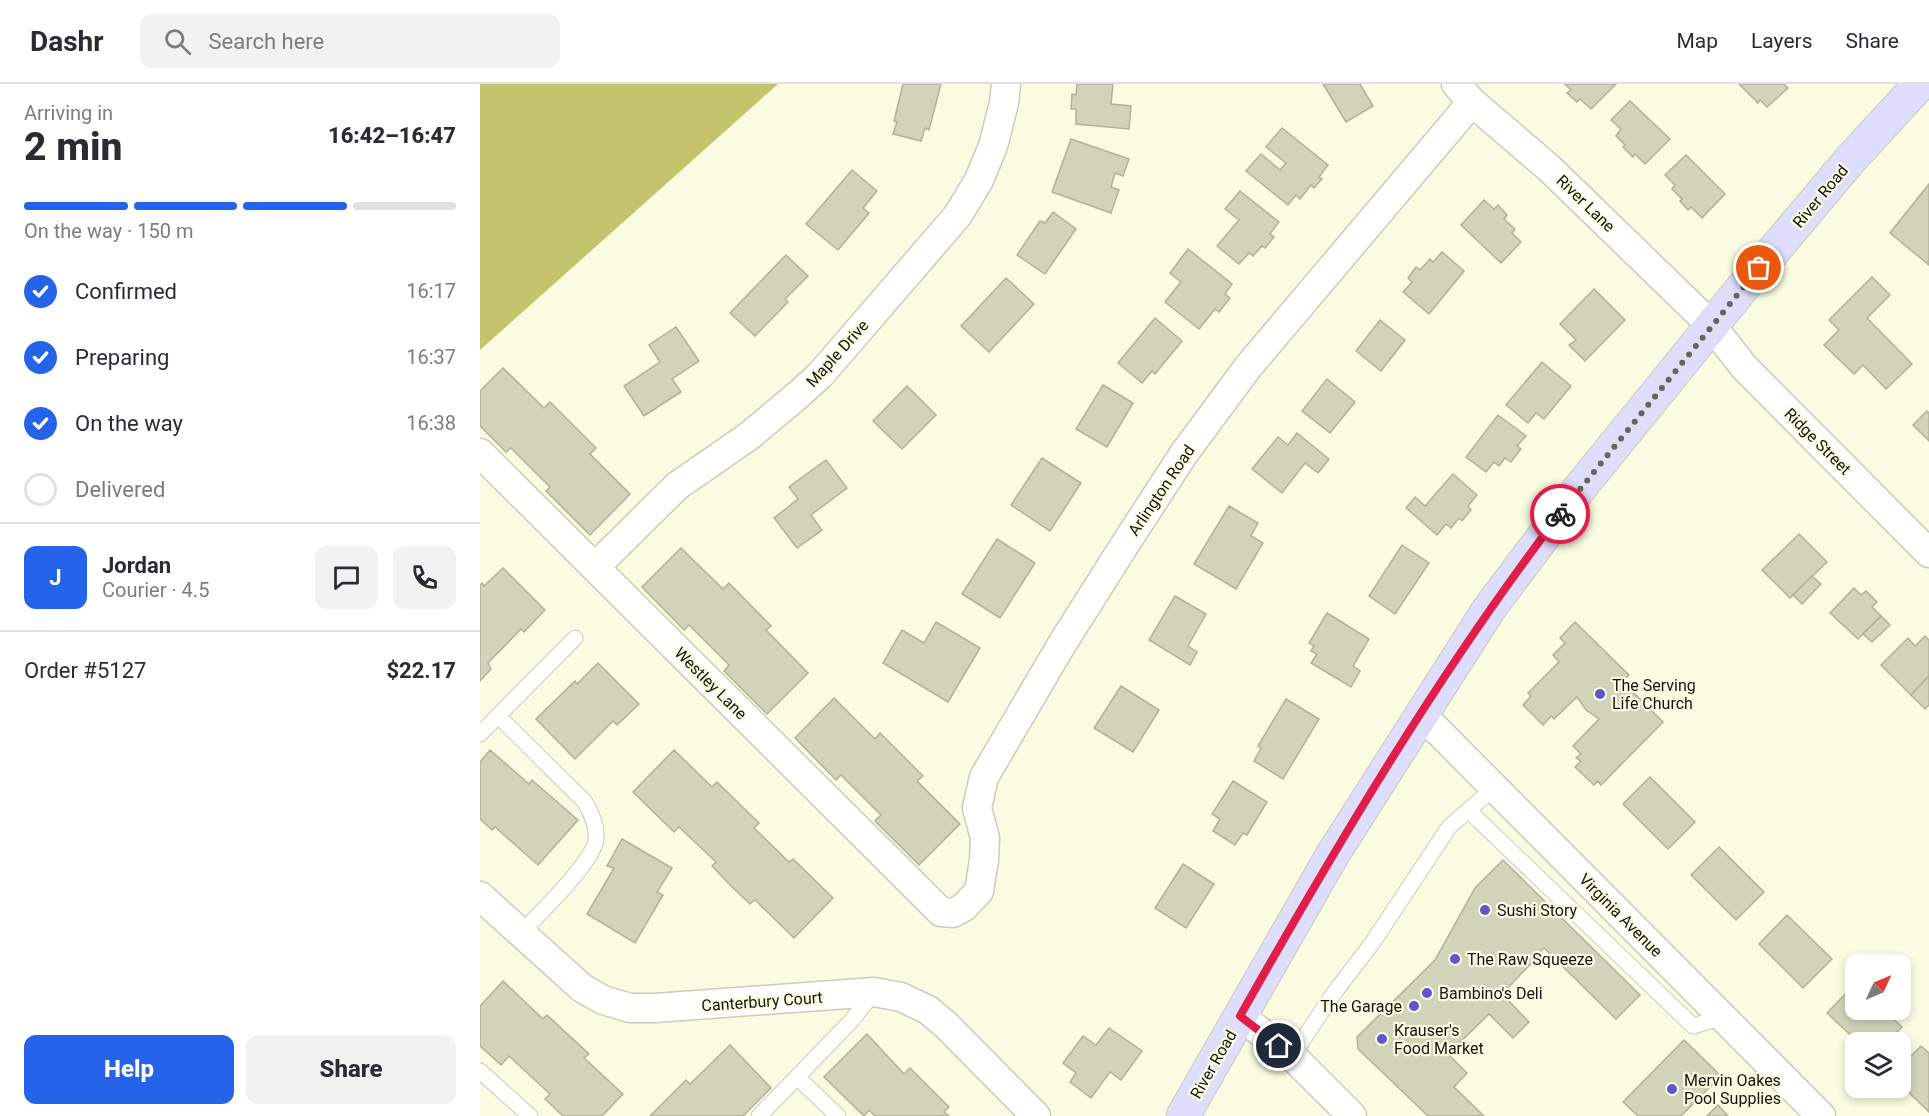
<!DOCTYPE html>
<html lang="en">
<head>
<meta charset="utf-8">
<style>
  :root { --surface:#fff; --page:#f2f2f3; --text:#2b2b33; --muted:#7c7c81; --line:#e1e1e2; --accent:#2563eb }
  body { margin:0; font-family:Roboto,sans-serif; background:var(--page); color:var(--text); height:100vh; display:flex; flex-direction:column; font-size:22px; white-space:nowrap }
  * { box-sizing:border-box; margin:0 }
  p { font-size:20px; color:var(--muted) }
  .icon { flex:none; width:33px; height:33px; fill:none; stroke:currentColor; stroke-width:2; stroke-linecap:round; stroke-linejoin:round }
  .map { position:relative; flex:1; overflow:hidden }
  .drawer { display:flex; flex-direction:column; background:var(--surface); width:480px }
  .drawer>* { flex:none }
  .needle { width:39px; rotate:46deg }
  .tools { position:absolute; left:1365px; top:870px; display:grid; gap:12px }
  .tools a { display:grid; place-items:center; width:66px; height:66px; border-radius:12px; background:var(--surface); box-shadow:0 3px 9px #0003; font-size:30px }
  .pin { position:absolute; display:grid; place-items:center; width:51px; height:51px; color:#fff; margin:-26px; border:3px solid #fff; border-radius:50%; box-shadow:0 2px 6px #0007 }
  .courier { position:absolute; display:grid; place-items:center; width:60px; height:60px; margin:-30px; border:4px solid #e11d48; border-radius:50%; background:#fff; color:#222; box-shadow:0 2px 8px #0007 }
  .head em { font-style:normal; font-weight:800 }
  .head div { display:flex; flex-direction:column-reverse }
  .head { display:flex; align-items:center; justify-content:space-between; height:102px; padding:0 24px }
  h1 { font-size:39px; font-weight:800; line-height:45px }
  .bar { display:grid; grid-template-columns:repeat(4,1fr); gap:9px 6px; align-content:center; height:72px; padding:0 24px }
  .bar i { height:8px; border-radius:4px; background:var(--line) }
  .bar .selected { background:var(--accent) }
  .bar p { grid-column:span 4 }
  .line { display:flex; align-items:center; gap:15px; padding:0 24px; border-top:2px solid var(--line) }
  .line div { flex:1 }
  .round { display:grid; place-items:center; flex:none; width:63px; height:63px; border-radius:12px; background:var(--page) }
  ol { padding:0 24px; list-style:none }
  li { display:flex; align-items:center; gap:18px; height:66px }
  li p { margin-inline-start:auto }
  li .icon { padding:6px; border-radius:50%; background:var(--accent); color:#fff; stroke-width:4 }
  li:last-child { color:var(--muted) }
  li i { width:33px; height:33px; border:3px solid var(--line); border-radius:50% }
  .cta { display:flex; gap:12px; margin-top:auto; padding:12px 24px }
  .cta a { flex:1; height:69px; border-radius:12px; background:var(--accent); color:#fff; font-size:24px; font-weight:800; line-height:69px; text-align:center }
  .cta a+a { background:var(--page); color:var(--text) }
  header { display:flex; align-items:center; gap:36px; box-sizing:border-box; height:84px; padding:0 30px; background:var(--surface); border-bottom:2px solid var(--line) }
  header strong { font-size:28px }
  nav { display:flex; gap:33px; margin-inline-start:auto; font-size:21px }
  .search { width:420px; height:54px; background:var(--page); display:flex; align-items:center; gap:15px; box-sizing:border-box; padding:0 21px; border-radius:12px; color:var(--muted); font-size:22px }
  main { display:flex; flex:1; min-height:0 }
  .map>svg:first-child { display:block }
</style>
</head>
<body>
<header>
<strong>Dashr</strong>
<div class="search"><svg class="icon" aria-label="search" viewBox="0 0 24 24"><circle cx="10" cy="10" r="6"/><path d="M15 15l6 6"/></svg>Search here</div>
<nav><a>Map</a><a>Layers</a><a>Share</a></nav>
</header>
<main>
<section class="drawer">
<div class="head"><div><h1>2 min</h1><p>Arriving in</p></div><em>16:42–16:47</em></div>
<div class="bar"><i class="selected"></i><i class="selected"></i><i class="selected"></i><i></i><p>On the way · 150 m</p></div>
<ol>
<li><svg class="icon" aria-label="check" viewBox="0 0 24 24"><path d="M5 12l5 5 9-10"/></svg>Confirmed<p>16:17</p></li>
<li><svg class="icon" aria-label="check" viewBox="0 0 24 24"><path d="M5 12l5 5 9-10"/></svg>Preparing<p>16:37</p></li>
<li><svg class="icon" aria-label="check" viewBox="0 0 24 24"><path d="M5 12l5 5 9-10"/></svg>On the way<p>16:38</p></li>
<li><i></i>Delivered</li>
</ol>
<div class="line" style="height:108px"><b class="round" style="background:var(--accent);color:#fff">J</b><div><b>Jordan</b><p>Courier · 4.5</p></div><a class="round"><svg class="icon" aria-label="chat" viewBox="0 0 24 24"><path d="M4 5h16v11H9l-5 4z"/></svg></a><a class="round"><svg class="icon" aria-label="phone" viewBox="0 0 24 24"><path d="M5 4h4l2 5-3 2q2 4 5 5l2-3 5 2v4C11 20 4 13 5 4z"/></svg></a></div>
<div class="line" style="height:78px"><div>Order #5127</div><b>$22.17</b></div>
<div class="cta"><a>Help</a><a>Share</a></div>
</section>
<div class="map">
<svg width="1449" height="1032" viewBox="0 0 1449 1032">
  <rect width="100%" height="100%" fill="#fafce1"/>
  <path fill="#c3c46c" d="M0 0H298L0 266Z"/>
  <g fill="#d2d4ba" stroke="#b1b29a" stroke-width="1.5">
    <path d="M423 0H461L449 46 445 44 441 57 413 50 417 38 414 37Z"/>
    <path d="M597 0H633L631 20 651 22 649 45 596 40V25H591L592 10 596 11Z"/>
    <path d="M843 0H880L893 22 866 38Z"/>
    <path d="M1085 0H1136L1111 25 1100 15 1097 18 1087 9 1091 6Z"/>
    <path d="M1259 0H1304L1308 4 1287 23 1280 16 1278 19Z"/>
    <path d="M1150 17 1190 55 1165 80 1155 70 1153 73 1143 63 1145 61 1136 52 1141 45 1131 36Z"/>
    <path d="M802 44 848 81 839 93 842 95 834 104 831 101 820 115 816 111 808 121 766 87 781 70 800 86 806 79 786 63Z"/>
    <path d="M591 55 649 75 643 92 635 89 631 103 639 106 631 129 572 108Z"/>
    <path d="M1206 71 1245 110 1222 134 1211 123 1208 126 1200 117 1202 115 1192 105 1195 101 1185 91Z"/>
    <path d="M372 86 397 107 383 124 389 129 358 166 326 140Z"/>
    <path d="M1449 100V181L1410 149Z"/>
    <path d="M760 107 799 138 790 150 794 153 785 164 782 162 773 172 769 169 759 180 737 162 759 136 745 125Z"/>
    <path d="M1004 116 1014 125 1018 121 1027 131 1024 135 1035 145 1032 149 1041 158 1021 179 981 141Z"/>
    <path d="M573 128 596 145 565 190 537 171 560 137 565 139Z"/>
    <path d="M708 165 752 200 745 210 750 214 739 228 735 225 719 245 685 218 701 198 690 189Z"/>
    <path d="M962 168 984 187 949 230 923 208 932 198 928 194 936 183 940 186 950 175 953 178Z"/>
    <path d="M306 171 328 192 305 215 308 218 275 252 250 229Z"/>
    <path d="M1392 193 1410 211 1387 234 1432 280 1406 305 1383 281 1374 290 1344 261 1359 246 1349 236Z"/>
    <path d="M526 194 554 220 509 268 481 242Z"/>
    <path d="M1114 205 1145 236 1105 277 1089 261 1096 256 1080 240Z"/>
    <path d="M675 234 702 257 675 290 672 287 662 299 638 279Z"/>
    <path d="M900 236 925 256 901 287 876 267Z"/>
    <path d="M196 243 219 277 192 295 201 308 164 332 144 302 180 278 169 261Z"/>
    <path d="M1062 278 1091 302 1064 335 1056 329 1048 339 1026 321Z"/>
    <path d="M23 284 64 324 70 318 116 364 110 370 150 410 110 451 66 407 70 403 31 364 26 368 0 342V307Z"/>
    <path d="M847 295 875 318 850 349 822 327Z"/>
    <path d="M623 301 653 319 627 363 596 345Z"/>
    <path d="M427 302 456 331 422 365 393 337Z"/>
    <path d="M1447 327 1449 329V357L1433 341Z"/>
    <path d="M1018 331 1046 352 1037 362 1041 365 1031 378 1025 374 1019 382 1014 378 1006 388 986 373Z"/>
    <path d="M817 349 849 375 838 389 825 379 802 409 772 385 798 353 808 361Z"/>
    <path d="M562 374 601 399 570 447 531 421Z"/>
    <path d="M346 376 367 404 331 431 342 446 317 464 294 434 318 415 309 403Z"/>
    <path d="M973 390 997 411 988 422 991 426 982 437 979 434 971 444 966 440 957 451 926 424 935 413 945 422Z"/>
    <path d="M749 422 778 439 771 452 783 459 756 505 714 480Z"/>
    <path d="M1319 450 1347 478 1310 514 1282 486Z"/>
    <path d="M517 455 555 479 520 534 482 510Z"/>
    <path d="M922 461 949 479 915 530 889 512Z"/>
    <path d="M201 464 243 505 249 499 291 542 286 546 328 589 287 630 244 587 249 581 209 541 204 546 162 503Z"/>
    <path d="M23 484 65 526 44 548 41 545 8 579 11 585 0 597V501L2 499 4 502Z"/>
    <path d="M1332 492 1341 500 1322 520 1313 511Z"/>
    <path d="M1374 504 1381 511 1386 507 1397 518 1392 523 1401 532 1378 555 1350 529Z"/>
    <path d="M695 512 726 530 708 562 717 568 710 581 669 556Z"/>
    <path d="M847 529 889 555 873 582 880 587 871 603 831 579 837 570 831 567 834 562 829 559Z"/>
    <path d="M1401 532 1410 541 1392 558 1383 550Z"/>
    <path d="M456 538 500 564 468 618 403 579 422 546 444 559Z"/>
    <path d="M1095 538 1149 591 1142 597 1183 638 1121 701 1118 697 1114 701 1095 683 1101 677 1096 674 1101 670 1093 662 1119 635 1106 626 1097 613 1074 635 1071 632 1063 641 1043 621 1051 612 1048 609 1079 578 1073 571 1085 559 1080 554Z"/>
    <path d="M1445 552 1449 556V592L1431 611 1401 581 1428 554 1435 562Z"/>
    <path d="M118 579 159 620 137 641 133 637 95 675 56 635 95 597 97 600Z"/>
    <path d="M1449 592V621L1445 625 1431 611Z"/>
    <path d="M641 602 679 626 653 668 614 644Z"/>
    <path d="M354 614 395 655 400 649 443 692 437 697 480 740 439 781 395 737 401 731 361 691 356 696 315 654Z"/>
    <path d="M806 615 839 635 803 695 774 677 781 664 778 662Z"/>
    <path d="M10 666 49 700 52 696 98 736 58 781 15 743 12 746 0 735V678Z"/>
    <path d="M194 666 232 703 237 698 279 739 274 744 309 778 313 775 353 814 314 854 275 816 270 820 251 802 232 782 236 778 199 743 194 748 153 708Z"/>
    <path d="M1170 693 1215 738 1188 765 1143 720Z"/>
    <path d="M753 697 787 718 767 751 763 749 755 761 733 747 740 735 732 730Z"/>
    <path d="M142 755 192 784 177 808 183 811 155 859 107 830 134 784 127 782Z"/>
    <path d="M1239 763 1284 808 1256 836 1211 791Z"/>
    <path d="M1023 776 1160 911 1136 935 1064 864 1060 868 1061 869 1022 910 1049 938 1033 954 1009 930 968 970 987 989 974 1003 1004 1032H948L878 965 877 953 955 876 995 804Z"/>
    <path d="M703 780 734 800 706 844 675 824Z"/>
    <path d="M1307 831 1352 875 1323 904 1279 860Z"/>
    <path d="M23 897 63 935 67 931 109 970 104 974 143 1010 122 1032H83L65 1015 70 1010 29 972 21 981 0 962V922Z"/>
    <path d="M1376 899V926H1404L1422 943 1407 958H1378L1347 929Z"/>
    <path d="M629 944 662 967 641 996 630 988 611 1014 590 998 596 989 583 979 603 952 616 961Z"/>
    <path d="M387 950 424 990 430 984 469 1023 464 1028 469 1032H395L389 1026 384 1032 344 993Z"/>
    <path d="M1204 956 1241 992 1201 1032H1158L1143 1018Z"/>
    <path d="M250 961 291 1004 263 1032H170L206 996 210 1000Z"/>
    <path d="M1441 962 1449 969V1028L1420 1000V983Z"/>
    <path d="M1238 1021 1248 1032H1227Z"/>
  </g>
  <g fill="none" stroke-linecap="round" stroke-linejoin="round">
    <g stroke="#cccdb4" stroke-width="17">
      <g id="service">
        <path d="M18 632 105 718C111 729 117 741 116 754 116 776 58 831 41 849"/>
        <path d="M0 650 95 554"/>
        <path d="M988 726 1213 942 1243 933"/>
        <path d="M812 972 854 909 893 858 969 743 1014 704"/>
        <path d="M0 987 50 1032"/>
        <path d="M279 1032 317 993"/>
        <path d="M358 1032 317 993 372 936 394 908"/>
      </g>
    </g>
    <g stroke="#cccdb4" stroke-width="31">
      <g id="minor">
        <path d="M976 0 992 18 1069 84 1232 242 1264 283 1449 469"/>
        <path d="M0 369 461 828 473 829 484 823 499 807 504 776 505 754 497 724 504 693 582 560 644 462 703 371 768 283 992 18"/>
        <path d="M115 483 197 402 269 352 318 311 341 290 478 131 499 96 513 62 524 19 526 0"/>
        <path d="M941 630 1341 1032"/>
        <path d="M0 812 102 904 123 916 150 924H175L394 908 421 913 448 926 466 941 556 1032"/>
        <path d="M760 932 812 972 872 1032"/>
      </g>
    </g>
    <g stroke="#cccdb4" stroke-width="35">
      <path id="secondary" d="M703 1032 853 770 1009 525 1099 405 1264 202 1370 76 1440 0"/>
    </g>
    <use href="#service" stroke="#fff" stroke-width="15"/>
    <use href="#minor" stroke="#fff" stroke-width="28"/>
    <use href="#secondary" stroke="#deddfc" stroke-width="33"/>
  </g>
  <g fill="none" stroke-linecap="round" stroke-linejoin="round">
    <path stroke="#656657" stroke-width="6" stroke-dasharray="0 10.8" d="M1080 430 1279 184"/>
    <path stroke="#e11d48" stroke-width="8" d="M799 962 760 932C858 759 959 588 1080 430"/>
  </g>
  <g fill="#6254cd" stroke="#fafce1" stroke-width="2">
    <circle cx="1120" cy="610" r="6"/>
    <circle cx="1005" cy="826" r="6"/>
    <circle cx="975" cy="875" r="6"/>
    <circle cx="947" cy="909" r="6"/>
    <circle cx="934" cy="922" r="6"/>
    <circle cx="902" cy="955" r="6"/>
    <circle cx="1192" cy="1005" r="6"/>
  </g>
  <g text-anchor="middle" stroke-width="4.5" stroke-linejoin="round" paint-order="stroke">
    <g font-size="16" fill="#15150c" stroke="#fafce1">
      <text transform="translate(1340 112) rotate(-50)" y="6">River Road</text>
      <text transform="translate(1106 119) rotate(44)" y="6">River Lane</text>
      <text transform="translate(357 269) rotate(-48)" y="6">Maple Drive</text>
      <text transform="translate(1338 357) rotate(45)" y="6">Ridge Street</text>
      <text transform="translate(681 406) rotate(-56)" y="6">Arlington Road</text>
      <text transform="translate(231 599) rotate(45)" y="6">Westley Lane</text>
      <text transform="translate(1141 831) rotate(45)" y="6">Virginia Avenue</text>
      <text transform="translate(282 917) rotate(-4)" y="6">Canterbury Court</text>
      <text transform="translate(733 980) rotate(-60)" y="6">River Road</text>
    </g>
    <g font-size="16" fill="#15150c" stroke="#fafce1" text-anchor="start">
      <text x="1132" y="607">The Serving<tspan x="1132" dy="18">Life Church</tspan></text>
      <text x="1017" y="832">Sushi Story</text>
      <text x="987" y="881">The Raw Squeeze</text>
      <text x="959" y="915">Bambino's Deli</text>
      <text x="922" y="928" text-anchor="end">The Garage</text>
      <text x="914" y="952">Krauser's<tspan x="914" dy="18">Food Market</tspan></text>
      <text x="1204" y="1002">Mervin Oakes<tspan x="1204" dy="18">Pool Supplies</tspan></text>
    </g>
  </g>
</svg>
<div class="tools">
<a><svg class="needle" viewBox="-14 -14 28 28"><path d="M0-13l5 13h-10z" fill="#e53935"/><path d="M0 13l5-13h-10z" fill="#7c7c81"/></svg></a>
<a><svg class="icon" aria-label="layers" viewBox="0 0 24 24"><path d="M12 4l9 5-9 5-9-5zM3 14l9 5 9-5"/></svg></a>
</div>
<div class="pin" style="left:1279px;top:184px;background:#ea580c"><svg class="icon" aria-label="bag" viewBox="0 0 24 24"><path d="M5 8h14l-1 12H6zM9 8a3 3 0 0 1 6 0"/></svg></div>
<div class="pin" style="left:799px;top:962px;background:#1f2937"><svg class="icon" aria-label="home" viewBox="0 0 24 24"><path d="M3 11l9-7 9 7M6 9v11h12V9"/></svg></div>
<div class="courier" style="left:1080px;top:430px"><svg class="icon" aria-label="bike" viewBox="0 0 24 24"><circle cx="6" cy="16" r="4"/><circle cx="18" cy="16" r="4"/><path d="M6 16l4-8h5l3 8M10 8l3 8H6M13 5h3"/></svg></div>
</div>
</main>
</body>
</html>
